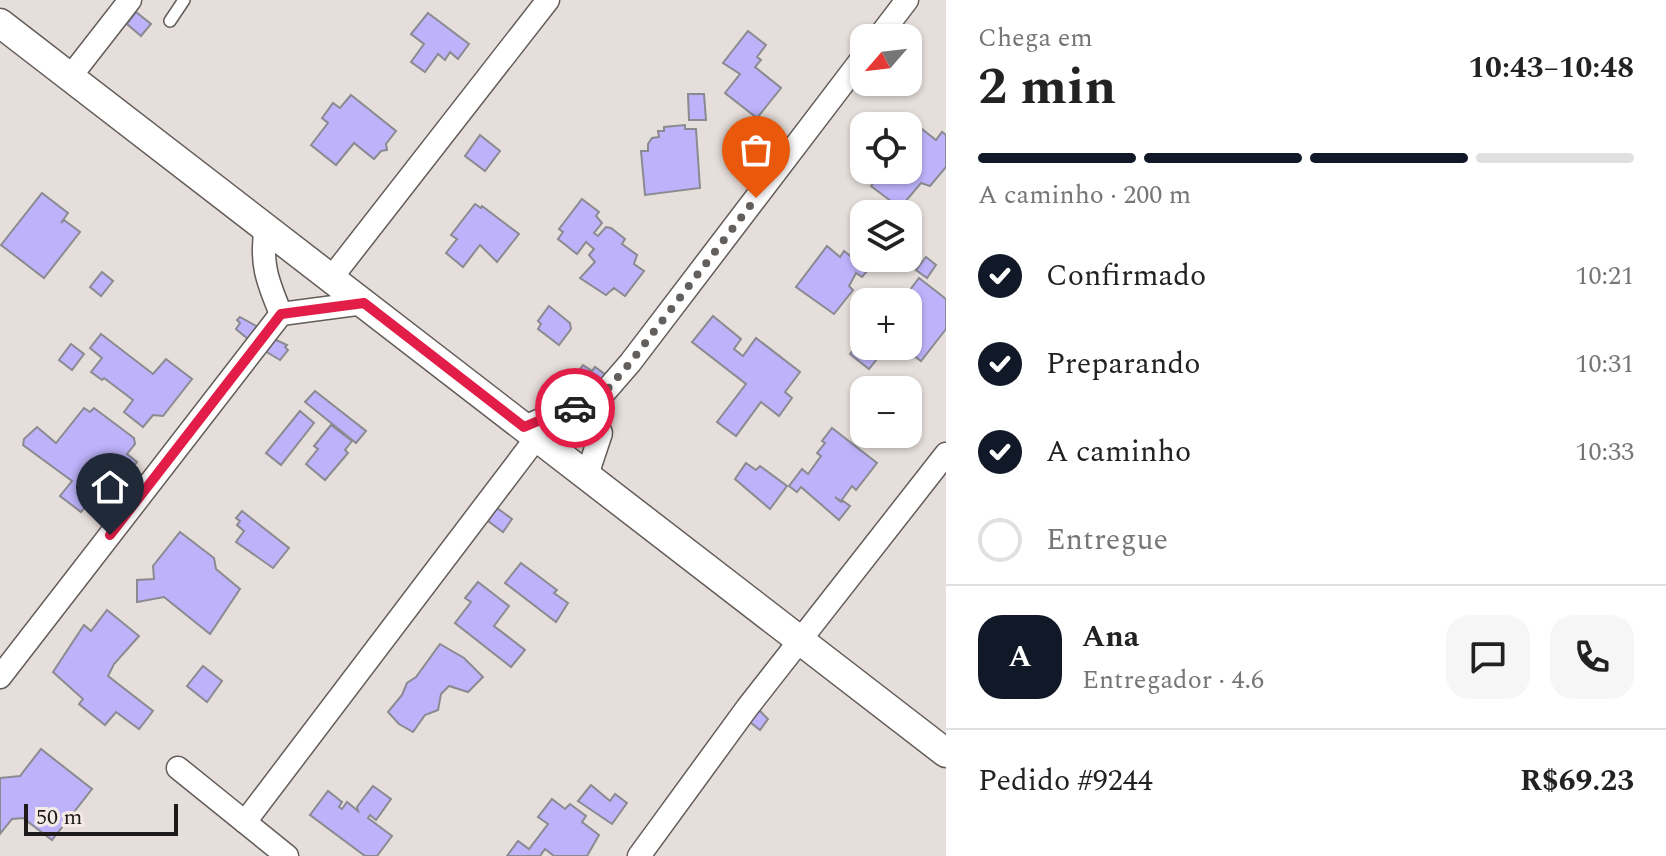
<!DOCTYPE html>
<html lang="pt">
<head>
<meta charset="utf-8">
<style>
  :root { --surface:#fff; --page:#f6f6f6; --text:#222; --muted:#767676; --line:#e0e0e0; --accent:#111827 }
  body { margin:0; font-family:Spectral,serif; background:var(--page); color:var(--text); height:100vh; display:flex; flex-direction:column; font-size:30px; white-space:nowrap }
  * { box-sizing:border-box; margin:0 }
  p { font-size:26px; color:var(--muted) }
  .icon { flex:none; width:44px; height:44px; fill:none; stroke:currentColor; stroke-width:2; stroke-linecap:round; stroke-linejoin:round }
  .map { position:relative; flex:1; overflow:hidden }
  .panel { display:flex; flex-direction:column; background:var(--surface); width:720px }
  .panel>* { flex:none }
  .needle { width:52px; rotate:242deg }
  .fabs { position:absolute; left:850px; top:24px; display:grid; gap:16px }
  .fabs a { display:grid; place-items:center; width:72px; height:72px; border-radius:16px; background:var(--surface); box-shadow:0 2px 6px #0004; font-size:40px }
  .scale { position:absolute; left:24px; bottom:20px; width:154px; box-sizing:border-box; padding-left:8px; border:4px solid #1d1a19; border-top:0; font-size:22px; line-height:28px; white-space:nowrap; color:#1d1a19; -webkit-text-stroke:6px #f4ebe7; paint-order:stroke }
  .pin { position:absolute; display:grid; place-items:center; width:68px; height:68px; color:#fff; margin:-82px -34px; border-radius:50% 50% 50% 0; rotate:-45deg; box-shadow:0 0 8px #0007 }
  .pin .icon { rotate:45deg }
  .courier { position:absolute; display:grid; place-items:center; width:80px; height:80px; margin:-40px; border:6px solid #e11d48; border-radius:50%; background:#fff; color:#222; box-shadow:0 2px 10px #0007 }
  .summary em { font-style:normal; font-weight:700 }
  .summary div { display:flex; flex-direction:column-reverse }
  .summary { display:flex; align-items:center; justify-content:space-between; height:136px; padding:0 32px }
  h1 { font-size:52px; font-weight:700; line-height:60px }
  .bar { display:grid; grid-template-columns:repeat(4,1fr); gap:12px 8px; align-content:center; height:96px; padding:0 32px }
  .bar i { height:10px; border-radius:6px; background:var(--line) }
  .bar .active { background:var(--accent) }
  .bar p { grid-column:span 4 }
  .line { display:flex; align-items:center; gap:20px; padding:0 32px; border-top:2px solid var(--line) }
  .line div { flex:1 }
  .round { display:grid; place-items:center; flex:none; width:84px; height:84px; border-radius:24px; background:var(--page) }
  ol { padding:0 32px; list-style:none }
  li { display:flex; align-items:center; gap:24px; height:88px }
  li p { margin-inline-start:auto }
  li .icon { padding:8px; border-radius:50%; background:var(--accent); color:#fff; stroke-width:4 }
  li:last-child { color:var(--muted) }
  li i { width:44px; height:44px; border:4px solid var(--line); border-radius:50% }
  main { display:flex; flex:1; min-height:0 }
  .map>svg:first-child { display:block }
</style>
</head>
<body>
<main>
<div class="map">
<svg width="946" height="856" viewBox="0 0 946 856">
  <rect width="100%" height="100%" fill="#e6deda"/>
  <g fill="#beb3fb" stroke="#8a8a91" stroke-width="2">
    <path d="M136 12 151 24 141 36 127 24Z"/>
    <path d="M428 13 469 44 458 59 450 52 445 60 438 54 425 72 411 62 424 44 411 34Z"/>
    <path d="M748 31 766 45 757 57 761 60 755 67 781 88 757 118 725 93 740 74 723 63Z"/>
    <path d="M688 94H704L706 120H689Z"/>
    <path d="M351 95 396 131 386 144 387 150 381 151 374 159 354 143 336 165 311 145 328 123 322 118 333 103 340 108Z"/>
    <path d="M685 125V129H696L700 188 645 195 641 151H648V144L652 138 659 137 658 131H664V127Z"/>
    <path d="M918 126 936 140 942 132 946 135V167L930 186 921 183 900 208 871 186 883 170H908V139Z"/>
    <path d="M480 135 500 151 485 171 465 156Z"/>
    <path d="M42 193 68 213 61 223 64 220 80 232 44 278 1 245Z"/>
    <path d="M582 199 599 212 596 216 602 223 594 233 598 236 606 227 611 228 625 239 622 244 637 255 634 264 644 271 625 296 614 288 606 295 580 278 595 262 589 255 594 249 586 242 577 254 558 239 563 232 559 229Z"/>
    <path d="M475 204 481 208 482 206 519 234 497 262 480 245 463 267 446 253 457 239 451 235Z"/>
    <path d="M827 246 840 257 844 251 868 270 862 277 856 273 849 286 853 290 834 314 796 287Z"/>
    <path d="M926 257 936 265 927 278 916 270Z"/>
    <path d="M102 272 113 281 101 296 90 287Z"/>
    <path d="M919 278 946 299V329L921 361 901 346H908V302H891L897 294 903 299Z"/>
    <path d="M549 306 570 323 571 329 559 345 538 329 541 324 538 321Z"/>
    <path d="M713 316 741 339 734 349 743 356 756 338 800 372 785 392 792 398 779 416 761 402 736 436 717 422 746 384 692 342Z"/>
    <path d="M240 317 258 327 248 339 236 329 240 323 237 320Z"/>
    <path d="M101 334 153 374 166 359 192 379 163 416 153 415 143 427 124 412 133 400 104 378 102 380 91 372 102 358 90 348Z"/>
    <path d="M864 336V346H879L884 350 869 369 850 354Z"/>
    <path d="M274 339 287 345 285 347 288 350 280 360 265 351Z"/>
    <path d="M71 344 84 354 72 370 59 360Z"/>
    <path d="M583 365 592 371 595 367 606 375 600 384 585 383 575 376Z"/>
    <path d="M315 391 366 431 356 443 305 402Z"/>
    <path d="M84 408 90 412 94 408 134 438 135 444 127 454 137 462 105 498 97 492 81 512 60 496 72 481 23 445 24 439 37 427 56 443Z"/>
    <path d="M300 411 314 423 281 465 266 453Z"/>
    <path d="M331 425 352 441 345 450 348 453 325 480 306 464 318 449 314 446Z"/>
    <path d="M832 428 877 463 856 490 852 486 841 501 835 497 841 502 843 501 850 506 839 520 801 487 797 492 789 486 802 469 808 474 821 456 817 453 825 443 822 441Z"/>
    <path d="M746 463 756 470 760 466 787 486 770 509 735 479Z"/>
    <path d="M497 508 512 519 503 532 488 521Z"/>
    <path d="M242 511 289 548 273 568 236 542 244 531 237 525 240 521 236 518Z"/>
    <path d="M180 532 214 558 216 569 240 589 210 634 164 597 137 602V580L154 579 153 566Z"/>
    <path d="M521 563 557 590 554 593 568 603 556 622 505 583Z"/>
    <path d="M478 582 509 606 494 626 525 650 511 667 455 623 471 602 465 598Z"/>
    <path d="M107 610 139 636 114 664 108 676 153 711 139 729 116 712 105 725 79 704 83 699 53 672 84 625 91 631Z"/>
    <path d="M440 644 464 658 483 677 468 692 449 686 441 694 438 710 425 715 413 732 399 724 388 712 402 695 407 683 416 677Z"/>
    <path d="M203 666 222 681 207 702 187 686Z"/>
    <path d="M755 706 768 719 760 730 745 718Z"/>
    <path d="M41 749 92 789 52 840 23 818 12 819 0 834V778L20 776Z"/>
    <path d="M591 785 610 801 615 794 627 803 612 824 578 801Z"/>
    <path d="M373 786 391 799 376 820 370 815 368 818 392 836 377 856H365L310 815 328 791 342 802 339 807 342 809 347 802 358 811 357 807Z"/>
    <path d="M552 799 565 809 570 804 586 816 582 822 599 835 587 856H554L545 849 540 856H507L518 841 529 849 548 824 538 817Z"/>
  </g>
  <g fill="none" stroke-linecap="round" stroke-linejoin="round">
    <g stroke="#635c59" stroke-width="14">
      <path id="service" d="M170 21 184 0"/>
    </g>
    <g stroke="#635c59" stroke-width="25">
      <g id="minor">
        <path d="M878 38 907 0"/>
        <path d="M70 77 130 0"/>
        <path d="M266 226C260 262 267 281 281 314"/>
        <path d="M332 277 548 0"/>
        <path d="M590 409 630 363 864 56"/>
        <path d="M524 427 566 409H590"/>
        <path d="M587 475 601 433 590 409"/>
        <path d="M0 677 281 314 364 303"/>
        <path d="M178 768 287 856"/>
        <path d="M245 822 537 437"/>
        <path d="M639 856 747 708 946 454"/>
      </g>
    </g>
    <g stroke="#635c59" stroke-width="31">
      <path id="tertiary" d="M0 23 946 753"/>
    </g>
    <use href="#service" stroke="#fff" stroke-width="11"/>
    <use href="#minor" stroke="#fff" stroke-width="22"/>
    <use href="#tertiary" stroke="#fff" stroke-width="28"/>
  </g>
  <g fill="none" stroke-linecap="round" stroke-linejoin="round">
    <path stroke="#635f5d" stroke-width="8" stroke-dasharray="0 14.4" d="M575 408 590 409 630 363 756 198"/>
    <path stroke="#e11d48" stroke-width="10" d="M110 535 281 314 364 303 524 427 566 409 575 408"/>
  </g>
</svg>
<div class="fabs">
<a><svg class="needle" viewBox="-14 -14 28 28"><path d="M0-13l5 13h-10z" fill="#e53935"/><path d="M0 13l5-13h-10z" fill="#767676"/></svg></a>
<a><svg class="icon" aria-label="locate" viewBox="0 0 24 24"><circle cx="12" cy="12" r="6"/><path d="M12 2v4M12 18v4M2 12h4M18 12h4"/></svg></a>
<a><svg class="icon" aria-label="layers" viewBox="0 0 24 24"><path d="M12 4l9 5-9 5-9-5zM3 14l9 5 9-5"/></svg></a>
<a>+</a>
<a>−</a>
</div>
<div class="scale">50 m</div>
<div class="pin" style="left:756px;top:198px;background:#ea580c"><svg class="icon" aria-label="bag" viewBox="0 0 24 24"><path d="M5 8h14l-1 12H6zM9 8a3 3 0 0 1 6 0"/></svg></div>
<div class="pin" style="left:110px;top:535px;background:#1f2937"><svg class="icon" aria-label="home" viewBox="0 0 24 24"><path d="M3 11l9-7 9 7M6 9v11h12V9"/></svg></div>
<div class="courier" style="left:575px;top:408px"><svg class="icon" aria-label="car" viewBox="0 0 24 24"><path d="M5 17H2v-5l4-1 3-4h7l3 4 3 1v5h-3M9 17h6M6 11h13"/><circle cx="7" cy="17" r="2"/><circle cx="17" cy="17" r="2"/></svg></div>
</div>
<section class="panel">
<div class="summary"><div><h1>2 min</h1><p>Chega em</p></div><em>10:43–10:48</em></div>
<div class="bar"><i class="active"></i><i class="active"></i><i class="active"></i><i></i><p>A caminho · 200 m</p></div>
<ol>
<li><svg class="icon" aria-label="check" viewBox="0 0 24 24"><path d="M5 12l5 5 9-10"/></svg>Confirmado<p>10:21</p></li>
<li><svg class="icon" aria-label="check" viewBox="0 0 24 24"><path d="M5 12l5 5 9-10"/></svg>Preparando<p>10:31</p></li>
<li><svg class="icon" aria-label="check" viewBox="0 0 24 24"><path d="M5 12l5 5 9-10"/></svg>A caminho<p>10:33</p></li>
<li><i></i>Entregue</li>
</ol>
<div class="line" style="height:144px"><b class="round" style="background:var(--accent);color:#fff">A</b><div><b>Ana</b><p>Entregador · 4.6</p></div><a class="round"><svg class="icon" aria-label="chat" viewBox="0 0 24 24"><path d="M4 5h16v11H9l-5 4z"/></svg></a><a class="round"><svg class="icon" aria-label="phone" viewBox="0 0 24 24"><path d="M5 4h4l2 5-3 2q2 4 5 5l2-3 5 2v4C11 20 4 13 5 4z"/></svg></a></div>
<div class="line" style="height:104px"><div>Pedido #9244</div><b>R$69.23</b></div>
</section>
</main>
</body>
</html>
